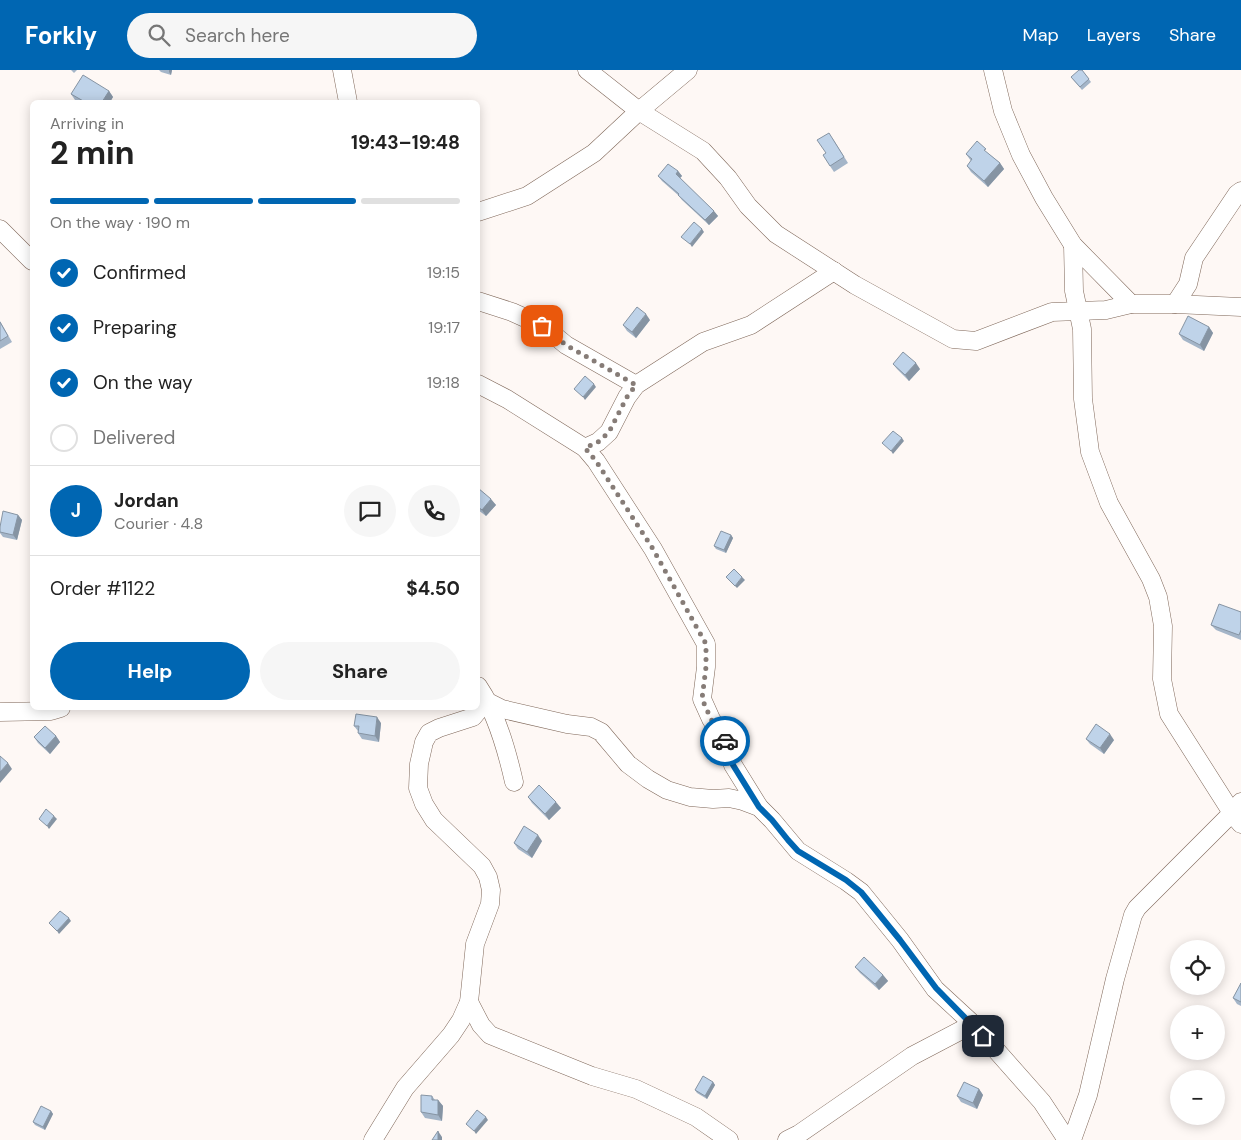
<!DOCTYPE html>
<html lang="en">
<head>
<meta charset="utf-8">
<style>
  :root { --surface:#fff; --page:#f6f6f6; --text:#222; --muted:#767676; --line:#e0e0e0; --accent:#0066b2 }
  body { margin:0; font-family:"DM Sans",sans-serif; background:var(--page); color:var(--text); height:100vh; display:flex; flex-direction:column; font-size:19px; white-space:nowrap }
  * { box-sizing:border-box; margin:0 }
  p { font-size:16px; color:var(--muted) }
  .icon { flex:none; width:28px; height:28px; fill:none; stroke:currentColor; stroke-width:2; stroke-linecap:round; stroke-linejoin:round }
  .map { position:relative; flex:1; overflow:hidden }
  .sheet { position:absolute; left:30px; top:30px; width:450px; height:610px; display:flex; flex-direction:column; background:var(--surface); border-radius:8px; box-shadow:0 2px 12px #0003 }
  .sheet>* { flex:none }
  .tools { position:absolute; left:1170px; top:870px; display:grid; gap:10px }
  .tools a { display:grid; place-items:center; width:55px; height:55px; border-radius:50%; background:var(--surface); box-shadow:0 2px 12px #0003; font-size:25px }
  .pin { position:absolute; display:grid; place-items:center; width:42px; height:42px; color:#fff; margin:-21px; border-radius:10px; box-shadow:0 2px 8px #0006 }
  .courier { position:absolute; display:grid; place-items:center; width:50px; height:50px; margin:-25px; border:4px solid #0066b2; border-radius:50%; background:#fff; color:#222; box-shadow:0 1px 6px #0007 }
  .overview em { font-style:normal; font-weight:700 }
  .overview div { display:flex; flex-direction:column-reverse }
  .overview { display:flex; align-items:center; justify-content:space-between; height:85px; padding:0 20px }
  h1 { font-size:32px; font-weight:700; line-height:38px }
  .bar { display:grid; grid-template-columns:repeat(4,1fr); gap:8px 5px; align-content:center; height:60px; padding:0 20px }
  .bar i { height:6px; border-radius:4px; background:var(--line) }
  .bar .active { background:var(--accent) }
  .bar p { grid-column:span 4 }
  .line { display:flex; align-items:center; gap:12px; padding:0 20px; border-top:1px solid var(--line) }
  .line div { flex:1 }
  .round { display:grid; place-items:center; flex:none; width:52px; height:52px; border-radius:26px; background:var(--page) }
  ol { padding:0 20px; list-style:none }
  li { display:flex; align-items:center; gap:15px; height:55px }
  li p { margin-inline-start:auto }
  li .icon { padding:5px; border-radius:50%; background:var(--accent); color:#fff; stroke-width:4 }
  li:last-child { color:var(--muted) }
  li i { width:28px; height:28px; border:2px solid var(--line); border-radius:50% }
  .cta { display:flex; gap:10px; margin-top:auto; padding:10px 20px }
  .cta a { flex:1; height:58px; border-radius:30px; background:var(--accent); color:#fff; font-size:20px; font-weight:700; line-height:58px; text-align:center }
  .cta a+a { background:var(--page); color:var(--text) }
  header { display:flex; align-items:center; gap:30px; box-sizing:border-box; height:70px; padding:0 25px; background:var(--accent); color:#fff }
  header strong { font-size:24px }
  nav { display:flex; gap:28px; margin-inline-start:auto; font-size:18px }
  .search { width:350px; height:45px; background:var(--page); display:flex; align-items:center; gap:12px; box-sizing:border-box; padding:0 18px; border-radius:28px; color:var(--muted); font-size:19px }
  .map>svg:first-child { display:block }
</style>
</head>
<body>
<header>
<strong>Forkly</strong>
<div class="search"><svg class="icon" aria-label="search" viewBox="0 0 24 24"><circle cx="10" cy="10" r="6"/><path d="M15 15l6 6"/></svg>Search here</div>
<nav><a>Map</a><a>Layers</a><a>Share</a></nav>
</header>
<div class="map">
<svg width="1241" height="1070" viewBox="0 0 1241 1070">
  <rect width="100%" height="100%" fill="#fef8f5"/>
  <g fill="none" stroke-linecap="round" stroke-linejoin="round">
    <g stroke="#7f6759" stroke-width="19">
      <g id="minor">
        <path d="M342 0 348 32"/>
        <path d="M587 0 639 41 703 81 728 108 748 136 776 164 855 215 953 269 976 271 1052 242 1106 240 1131 234H1175L1241 237"/>
        <path d="M993 0 1003 41 1021 85 1044 128 1073 175 1131 234"/>
        <path d="M478 142 527 126 594 83 639 41 688 0"/>
        <path d="M0 159 32 191"/>
        <path d="M1073 175 1074 221 1082 259 1083 329 1090 382 1109 433 1151 509 1158 527 1163 556 1162 609 1169 644 1232 743 1241 754"/>
        <path d="M478 231 512 242 543 256 566 275 636 315"/>
        <path d="M1175 234 1188 214 1194 188 1237 124 1241 121"/>
        <path d="M478 314 507 329 585 378 596 391 653 479 706 574V597L702 629 711 649 724 669 733 695 759 737"/>
        <path d="M585 378 598 372 609 362 627 327 636 315 703 272 751 255 834 201"/>
        <path d="M478 616C496 642 507 681 514 712"/>
        <path d="M0 642 51 641 61 638"/>
        <path d="M469 932 481 955 490 965 592 1006 636 1019 696 1047 729 1070"/>
        <path d="M373 1070 405 1018 451 965 461 950 469 932 475 874 490 834 491 820 488 807 482 796 434 750 424 734 418 718 419 694 424 672 429 663 439 658 473 647 486 631 502 639 567 654 591 657 601 662 628 694 648 709 667 720 690 727 713 729 729 728 743 731 759 737 772 750 798 781 846 811 861 822 900 870 935 919 973 954 1042 1032 1067 1070"/>
        <path d="M787 1070 799 1064 912 986 973 954"/>
        <path d="M1072 1070 1088 1025 1115 909 1133 845 1137 838 1232 743 1241 732"/>
      </g>
    </g>
    <use href="#minor" stroke="#fff" stroke-width="18"/>
  </g>
  <g fill="#a4b5c8">
    <path d="M71 0H77L74 3Z"/>
    <path d="M159 0H172L171 5 161 2Z"/>
    <path d="M1082 0 1091 12 1082 20 1071 7Z"/>
    <path d="M109 21 113 27 110 32H80L75 30 71 24Z"/>
    <path d="M833 69 848 93 834 102 830 96 826 83Z"/>
    <path d="M966 84 990 85 1000 93 1004 99 988 117 971 102 967 96 971 91Z"/>
    <path d="M678 101 682 106 680 108 718 146 709 155 682 130 678 125 662 111 658 106Z"/>
    <path d="M650 250 636 268 627 261 623 255Z"/>
    <path d="M0 251 12 272 0 279Z"/>
    <path d="M1209 257 1213 263 1204 281 1183 270 1179 264Z"/>
    <path d="M893 294 920 299 909 311 897 299Z"/>
    <path d="M478 418 496 435 486 446 478 440Z"/>
    <path d="M18 445 22 450 17 470 3 467 0 463V457Z"/>
    <path d="M731 465 733 468 726 483 716 479 714 476Z"/>
    <path d="M1241 542V570L1216 560 1211 555Z"/>
    <path d="M381 653 379 672 362 669 358 663V661L354 656Z"/>
    <path d="M56 666 60 672 50 684 38 673 34 667Z"/>
    <path d="M1086 669 1114 670 1104 684 1090 674Z"/>
    <path d="M528 727 561 738 549 750 532 733Z"/>
    <path d="M542 771 532 788 518 779 514 773Z"/>
    <path d="M855 897 883 905 888 911 879 920 860 903Z"/>
    <path d="M1241 913V936L1237 934 1233 928Z"/>
    <path d="M713 1012 715 1015 707 1029 697 1023 695 1020Z"/>
    <path d="M979 1019 983 1025 977 1039 961 1032 957 1026Z"/>
    <path d="M432 1026 435 1030H438L443 1036 442 1051 425 1048 421 1042Z"/>
    <path d="M51 1041 53 1044 45 1060 35 1055 33 1052Z"/>
  </g>
  <g fill="#8694a3">
    <path d="M169 0H172L171 5 169 2Z"/>
    <path d="M109 21 113 27 110 32H102Z"/>
    <path d="M1000 93 1004 99 988 117 984 111Z"/>
    <path d="M678 101 682 106 679 109 676 104Z"/>
    <path d="M714 141 718 146 709 155 705 150Z"/>
    <path d="M702 159 704 162 692 177 690 174Z"/>
    <path d="M646 244 650 250 636 268 632 262Z"/>
    <path d="M1209 257 1213 263 1204 281 1200 275Z"/>
    <path d="M916 293 920 299 909 311 905 305Z"/>
    <path d="M594 314 596 317 585 330 583 327Z"/>
    <path d="M902 368 904 371 893 384 891 381Z"/>
    <path d="M491 429 496 435 486 446 482 440Z"/>
    <path d="M18 445 22 450 17 470 13 465Z"/>
    <path d="M731 465 733 468 726 483 724 480Z"/>
    <path d="M742 507 745 510 737 518 735 516Z"/>
    <path d="M377 647 381 653 379 672 375 666Z"/>
    <path d="M1110 664 1114 670 1104 684 1100 678Z"/>
    <path d="M56 666 60 672 50 684 45 678Z"/>
    <path d="M8 693 12 699 0 713V702Z"/>
    <path d="M556 732 561 738 549 750 545 744Z"/>
    <path d="M54 746 57 749 49 759 47 756Z"/>
    <path d="M538 765 542 771 532 788 527 782Z"/>
    <path d="M69 848 71 851 59 864 57 861Z"/>
    <path d="M883 905 888 911 879 920 875 914Z"/>
    <path d="M713 1012 715 1015 707 1029 705 1026Z"/>
    <path d="M979 1019 983 1025 977 1039 973 1033Z"/>
    <path d="M438 1030 443 1036 442 1051 438 1045Z"/>
    <path d="M51 1041 53 1044 45 1060 43 1057Z"/>
    <path d="M486 1047 488 1050 476 1064 474 1061Z"/>
    <path d="M438 1061 442 1067V1070H438Z"/>
  </g>
  <g fill="#bfd3e9" stroke="#8694a3">
    <path d="M1079 0H1082L1089 9 1080 17 1071 7Z"/>
    <path d="M83 5 109 21 102 32H85L71 24Z"/>
    <path d="M829 63 844 87 830 96 823 85 826 83 817 70Z"/>
    <path d="M977 71 986 79 984 80 1000 93 984 111 967 96 972 89 966 84Z"/>
    <path d="M668 94 678 101 676 104 714 141 705 150 678 125 679 124 658 106Z"/>
    <path d="M694 152 702 159 690 174 681 167Z"/>
    <path d="M637 237 646 244 632 262 623 255Z"/>
    <path d="M1188 246 1209 257 1200 275 1179 264Z"/>
    <path d="M0 252 8 266 0 271Z"/>
    <path d="M903 282 916 293 905 305 893 294Z"/>
    <path d="M585 306 594 314 583 327 574 319Z"/>
    <path d="M893 361 902 368 891 381 882 373Z"/>
    <path d="M478 418 491 429 482 440 478 437Z"/>
    <path d="M3 441 18 445 13 465 0 462V457Z"/>
    <path d="M721 461 731 465 724 480 714 476Z"/>
    <path d="M734 499 742 507 735 516 726 507Z"/>
    <path d="M1219 534 1241 542V560L1239 565 1211 555Z"/>
    <path d="M356 644 377 647 375 666 358 663 359 656H354Z"/>
    <path d="M1096 654 1110 664 1100 678 1086 669Z"/>
    <path d="M45 656 56 666 45 678 34 667Z"/>
    <path d="M0 686 8 693 0 702Z"/>
    <path d="M539 715 556 732 545 744 528 727Z"/>
    <path d="M46 739 54 746 47 756 39 749Z"/>
    <path d="M524 756 538 765 527 782 514 773Z"/>
    <path d="M60 841 69 848 57 861 49 853Z"/>
    <path d="M864 887 883 905 875 914 855 897Z"/>
    <path d="M1241 913V932L1233 928Z"/>
    <path d="M703 1006 713 1012 705 1026 695 1020Z"/>
    <path d="M964 1012 979 1019 973 1033 957 1026Z"/>
    <path d="M421 1025 432 1026V1030H438V1045L421 1042Z"/>
    <path d="M41 1036 51 1041 43 1057 33 1052Z"/>
    <path d="M477 1040 486 1047 474 1061 466 1054Z"/>
    <path d="M438 1061V1070H432Z"/>
  </g>
  <g fill="none" stroke-linecap="round" stroke-linejoin="round">
    <path stroke="#867c77" stroke-width="5" stroke-dasharray="0 9" d="M542 256 566 275 636 315 627 327 609 362 598 372 585 378 596 391 653 479 706 574V597L702 629 711 649 725 671"/>
    <path stroke="#0066b2" stroke-width="6" d="M725 671 733 695 759 737 772 750 788 770 798 781 846 810 861 822 900 870 936 918 983 966"/>
  </g>
</svg>
<div class="tools">
<a><svg class="icon" aria-label="locate" viewBox="0 0 24 24"><circle cx="12" cy="12" r="6"/><path d="M12 2v4M12 18v4M2 12h4M18 12h4"/></svg></a>
<a>+</a>
<a>−</a>
</div>
<div class="pin" style="left:542px;top:256px;background:#ea580c"><svg class="icon" aria-label="bag" viewBox="0 0 24 24"><path d="M5 8h14l-1 12H6zM9 8a3 3 0 0 1 6 0"/></svg></div>
<div class="pin" style="left:983px;top:966px;background:#1f2937"><svg class="icon" aria-label="home" viewBox="0 0 24 24"><path d="M3 11l9-7 9 7M6 9v11h12V9"/></svg></div>
<div class="courier" style="left:725px;top:671px"><svg class="icon" aria-label="car" viewBox="0 0 24 24"><path d="M5 17H2v-5l4-1 3-4h7l3 4 3 1v5h-3M9 17h6M6 11h13"/><circle cx="7" cy="17" r="2"/><circle cx="17" cy="17" r="2"/></svg></div>
<section class="sheet">
<div class="overview"><div><h1>2 min</h1><p>Arriving in</p></div><em>19:43–19:48</em></div>
<div class="bar"><i class="active"></i><i class="active"></i><i class="active"></i><i></i><p>On the way · 190 m</p></div>
<ol>
<li><svg class="icon" aria-label="check" viewBox="0 0 24 24"><path d="M5 12l5 5 9-10"/></svg>Confirmed<p>19:15</p></li>
<li><svg class="icon" aria-label="check" viewBox="0 0 24 24"><path d="M5 12l5 5 9-10"/></svg>Preparing<p>19:17</p></li>
<li><svg class="icon" aria-label="check" viewBox="0 0 24 24"><path d="M5 12l5 5 9-10"/></svg>On the way<p>19:18</p></li>
<li><i></i>Delivered</li>
</ol>
<div class="line" style="height:90px"><b class="round" style="background:var(--accent);color:#fff">J</b><div><b>Jordan</b><p>Courier · 4.8</p></div><a class="round"><svg class="icon" aria-label="chat" viewBox="0 0 24 24"><path d="M4 5h16v11H9l-5 4z"/></svg></a><a class="round"><svg class="icon" aria-label="phone" viewBox="0 0 24 24"><path d="M5 4h4l2 5-3 2q2 4 5 5l2-3 5 2v4C11 20 4 13 5 4z"/></svg></a></div>
<div class="line" style="height:65px"><div>Order #1122</div><b>$4.50</b></div>
<div class="cta"><a>Help</a><a>Share</a></div>
</section>
</div>
</body>
</html>
